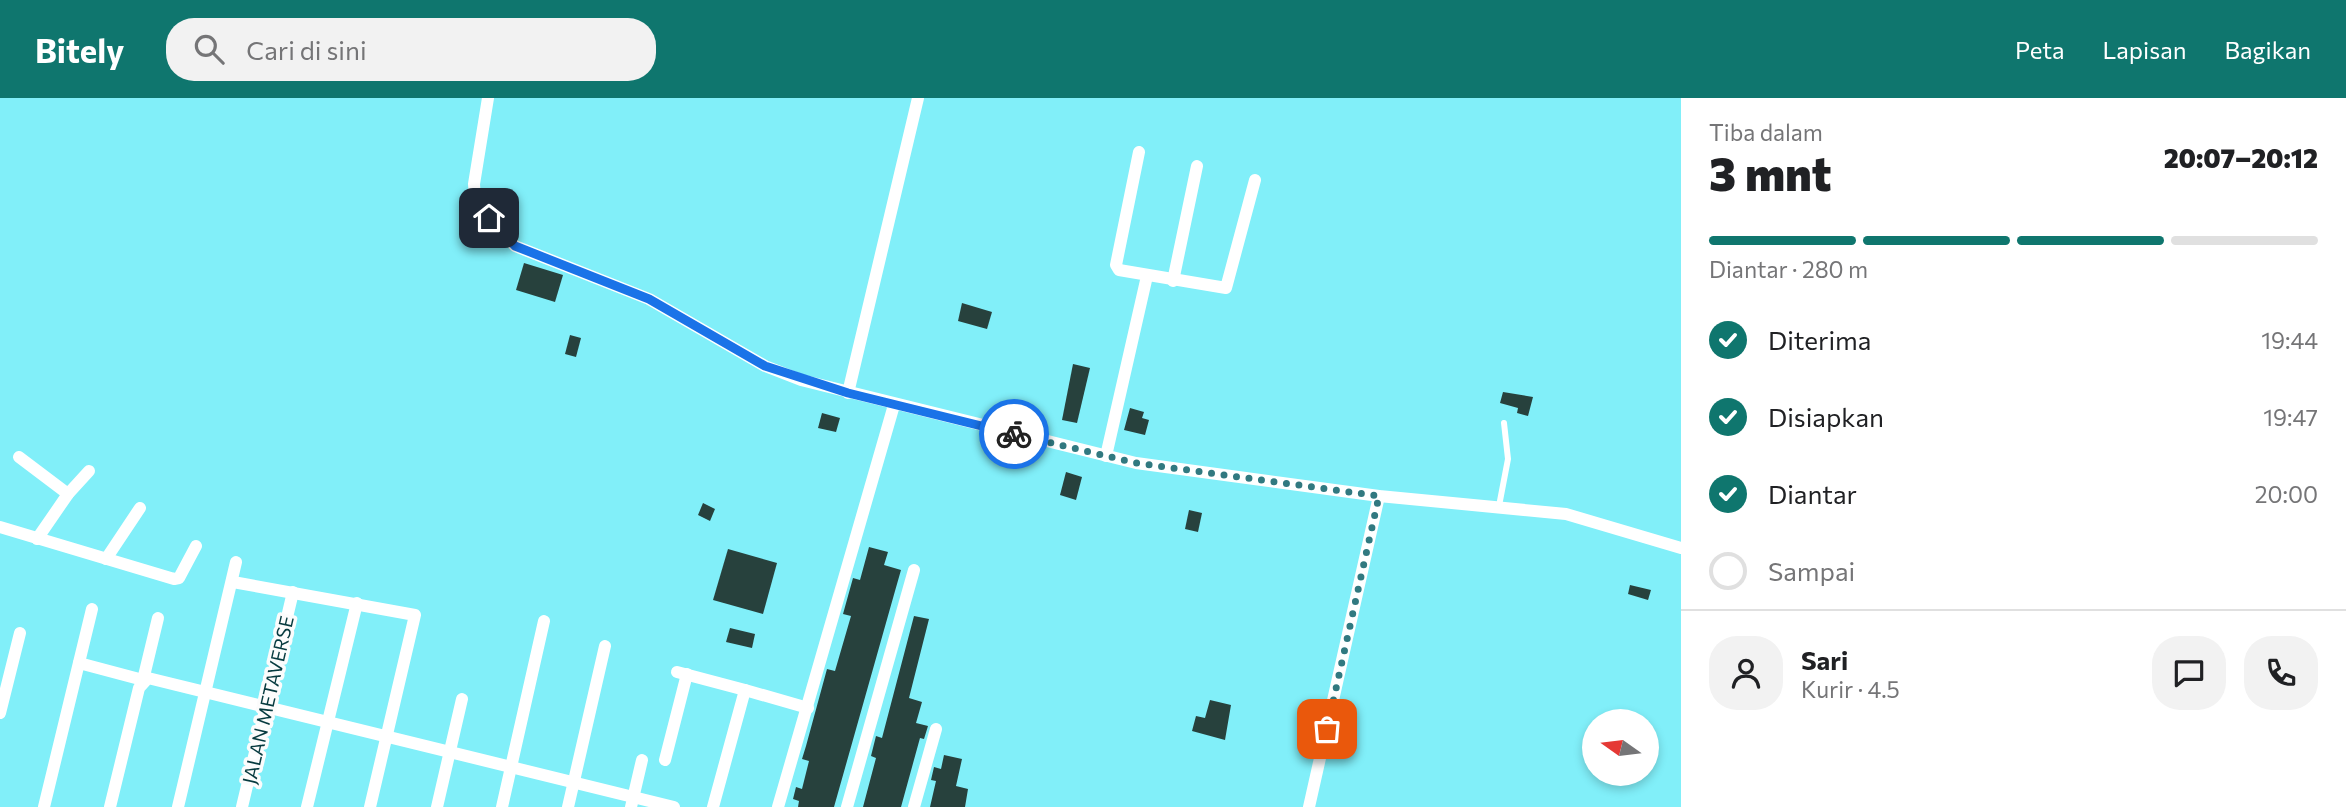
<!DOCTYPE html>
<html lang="id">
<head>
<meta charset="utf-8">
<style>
  :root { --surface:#fff; --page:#f2f2f2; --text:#202124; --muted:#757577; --line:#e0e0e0; --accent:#0f766e }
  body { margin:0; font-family:Commissioner,sans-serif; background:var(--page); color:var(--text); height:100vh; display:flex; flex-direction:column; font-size:26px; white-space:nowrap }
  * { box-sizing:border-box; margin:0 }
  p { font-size:23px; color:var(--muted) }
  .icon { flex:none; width:38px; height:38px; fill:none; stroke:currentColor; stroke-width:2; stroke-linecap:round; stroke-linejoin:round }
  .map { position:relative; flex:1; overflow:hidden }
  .details { display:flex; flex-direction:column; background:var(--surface); width:665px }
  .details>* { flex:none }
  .needle { width:46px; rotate:284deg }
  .controls { position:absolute; left:1582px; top:611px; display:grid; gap:14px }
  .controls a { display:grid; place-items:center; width:77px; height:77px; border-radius:50%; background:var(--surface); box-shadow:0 4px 10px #0003; font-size:35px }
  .pin { position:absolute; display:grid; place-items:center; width:60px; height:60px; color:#fff; margin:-30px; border-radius:14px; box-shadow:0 4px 10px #0006 }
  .courier { position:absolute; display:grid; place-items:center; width:70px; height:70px; margin:-35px; border:5px solid #1a73e8; border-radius:50%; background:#fff; color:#222; box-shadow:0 2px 9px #0007 }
  .headline em { font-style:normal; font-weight:800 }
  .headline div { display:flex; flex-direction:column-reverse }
  .headline { display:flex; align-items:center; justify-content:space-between; height:119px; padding:0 28px }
  h1 { font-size:46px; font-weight:800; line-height:52px }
  .bar { display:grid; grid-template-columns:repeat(4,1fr); gap:10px 7px; align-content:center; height:84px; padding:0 28px }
  .bar i { height:9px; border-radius:5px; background:var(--line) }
  .bar .active { background:var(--accent) }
  .bar p { grid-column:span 4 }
  .line { display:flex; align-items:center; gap:18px; padding:0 28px; border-top:2px solid var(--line) }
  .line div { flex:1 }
  .round { display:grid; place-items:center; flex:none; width:74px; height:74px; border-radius:28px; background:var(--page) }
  ol { padding:0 28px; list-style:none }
  li { display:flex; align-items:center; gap:21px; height:77px }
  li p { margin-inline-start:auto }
  li .icon { padding:7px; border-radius:50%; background:var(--accent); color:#fff; stroke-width:4 }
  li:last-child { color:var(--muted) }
  li i { width:38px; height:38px; border:4px solid var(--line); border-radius:50% }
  header { display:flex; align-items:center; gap:42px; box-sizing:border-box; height:98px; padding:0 35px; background:var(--accent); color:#fff }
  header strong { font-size:33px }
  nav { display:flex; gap:38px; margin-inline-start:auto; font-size:24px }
  .search { width:490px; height:63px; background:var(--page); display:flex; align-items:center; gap:18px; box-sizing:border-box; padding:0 24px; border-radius:28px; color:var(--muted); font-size:26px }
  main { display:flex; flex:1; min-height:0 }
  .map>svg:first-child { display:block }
</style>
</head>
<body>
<header>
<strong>Bitely</strong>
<div class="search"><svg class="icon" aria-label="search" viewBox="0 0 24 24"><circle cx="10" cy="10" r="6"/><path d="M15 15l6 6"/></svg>Cari di sini</div>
<nav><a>Peta</a><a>Lapisan</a><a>Bagikan</a></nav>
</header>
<main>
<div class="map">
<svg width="1681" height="709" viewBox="0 0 1681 709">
  <rect width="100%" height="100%" fill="#81eff9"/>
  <g fill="#27413d">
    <path d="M524 165 563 177 555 204 516 192Z"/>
    <path d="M962 205 992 214 987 231 958 223Z"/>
    <path d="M570 237 581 240 576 259 565 256Z"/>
    <path d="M1073 266 1090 270 1077 325 1062 322Z"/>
    <path d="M1503 294 1533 299 1528 318 1517 315 1518 310 1500 305Z"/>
    <path d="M1130 310 1144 314 1142 320 1149 322 1145 337 1124 332Z"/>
    <path d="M822 315 840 320 836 334 818 330Z"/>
    <path d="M1066 374 1082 379 1076 402 1060 397Z"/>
    <path d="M703 405 715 411 710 423 698 417Z"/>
    <path d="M1189 412 1202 415 1198 434 1185 431Z"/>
    <path d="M869 449 888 454 884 467 901 472 895 493 834 709H798L799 703 793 701 796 689 802 691 809 663 802 661 806 648 827 571 835 573 851 518 843 516 853 480 860 482Z"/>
    <path d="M728 451 777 465 763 516 713 502Z"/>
    <path d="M1630 487 1651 492 1648 502 1628 496Z"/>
    <path d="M914 518 929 521 909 600 922 604 916 625 928 628 924 641 920 640 901 709H863L876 660 871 658 876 638 882 640Z"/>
    <path d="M730 530 755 536 752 550 726 544Z"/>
    <path d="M1210 602 1231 607 1225 642 1192 633 1196 618 1205 620Z"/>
    <path d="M944 657 962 661 956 688 968 691 965 709H930L936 683 931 682 934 669 941 671Z"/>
  </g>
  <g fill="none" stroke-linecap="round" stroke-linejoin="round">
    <path stroke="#fff" stroke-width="6" d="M1499 408 1508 361 1504 325"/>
    <g stroke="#fff" stroke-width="12">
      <path d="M488 0 474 86 475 99 489 120 515 148 649 201 765 268 801 282 1136 365 1379 398 1566 416 1681 450"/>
      <path d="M1139 54 1116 167 1119 172 1226 190 1255 82"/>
      <path d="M1173 183 1197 68"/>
      <path d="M848 295 918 0"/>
      <path d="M1106 358 1147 178"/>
      <path d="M19 359 68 396 37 441"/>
      <path d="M68 396 89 373"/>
      <path d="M0 429 174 481 179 480 196 448"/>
      <path d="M106 461 140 410"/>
      <path d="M233 484 415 517 370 709"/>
      <path d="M79 565 143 582 158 520"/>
      <path d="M677 574 745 592"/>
      <path d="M0 615 20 535"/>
      <path d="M665 662 687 576"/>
      <path d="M44 709 92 511"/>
      <path d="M110 709 139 590 148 580 674 709"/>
      <path d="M178 709 236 464"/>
      <path d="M242 709 293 494"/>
      <path d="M307 709 357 505"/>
      <path d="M437 709 462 601"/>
      <path d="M502 709 544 523"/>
      <path d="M568 709 605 548"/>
      <path d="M631 709 642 662"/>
      <path d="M713 709 745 592 808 610"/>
      <path d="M778 709 894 307"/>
      <path d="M847 709 914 472"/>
      <path d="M914 709 936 631"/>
      <path d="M1309 709 1379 398"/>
    </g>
  </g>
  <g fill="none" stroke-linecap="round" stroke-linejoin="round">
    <path stroke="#317980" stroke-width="7" stroke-dasharray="0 12.6" d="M1014 336 1136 365 1379 398 1327 631"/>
    <path stroke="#1a73e8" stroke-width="9" d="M489 120 515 148 649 201 765 268 848 295 1014 336"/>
  </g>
  <g text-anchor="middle" stroke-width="7" stroke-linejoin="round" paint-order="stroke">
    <g font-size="19" fill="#063a3f" stroke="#fcfcfc">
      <text transform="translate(268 602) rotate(-77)" y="7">JALAN METAVERSE</text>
    </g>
  </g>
</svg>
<div class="controls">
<a><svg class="needle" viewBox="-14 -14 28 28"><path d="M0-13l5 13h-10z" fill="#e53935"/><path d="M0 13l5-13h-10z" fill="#757577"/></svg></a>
</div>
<div class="pin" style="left:1327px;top:631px;background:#ea580c"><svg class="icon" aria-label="bag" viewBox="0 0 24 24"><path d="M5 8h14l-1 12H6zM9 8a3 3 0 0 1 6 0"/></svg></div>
<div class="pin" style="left:489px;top:120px;background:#1f2937"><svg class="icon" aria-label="home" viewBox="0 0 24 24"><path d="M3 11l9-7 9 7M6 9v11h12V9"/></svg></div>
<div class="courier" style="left:1014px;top:336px"><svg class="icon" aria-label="bike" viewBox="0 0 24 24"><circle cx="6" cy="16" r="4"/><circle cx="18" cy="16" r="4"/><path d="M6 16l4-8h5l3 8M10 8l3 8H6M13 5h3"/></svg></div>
</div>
<section class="details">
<div class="headline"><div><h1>3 mnt</h1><p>Tiba dalam</p></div><em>20:07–20:12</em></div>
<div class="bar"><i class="active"></i><i class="active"></i><i class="active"></i><i></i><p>Diantar · 280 m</p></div>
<ol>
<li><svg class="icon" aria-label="check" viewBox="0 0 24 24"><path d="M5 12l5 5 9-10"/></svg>Diterima<p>19:44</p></li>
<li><svg class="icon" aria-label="check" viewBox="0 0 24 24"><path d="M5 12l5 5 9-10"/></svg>Disiapkan<p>19:47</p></li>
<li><svg class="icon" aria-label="check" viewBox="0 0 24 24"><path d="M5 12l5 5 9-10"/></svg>Diantar<p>20:00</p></li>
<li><i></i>Sampai</li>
</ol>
<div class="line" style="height:126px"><a class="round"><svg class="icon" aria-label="person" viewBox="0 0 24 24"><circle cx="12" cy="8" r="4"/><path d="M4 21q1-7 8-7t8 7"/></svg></a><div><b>Sari</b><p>Kurir · 4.5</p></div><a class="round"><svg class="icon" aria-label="chat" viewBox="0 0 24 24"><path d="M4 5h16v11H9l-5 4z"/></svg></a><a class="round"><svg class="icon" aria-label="phone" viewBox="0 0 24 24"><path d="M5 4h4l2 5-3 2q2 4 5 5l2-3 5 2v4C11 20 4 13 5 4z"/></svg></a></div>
</section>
</main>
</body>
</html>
